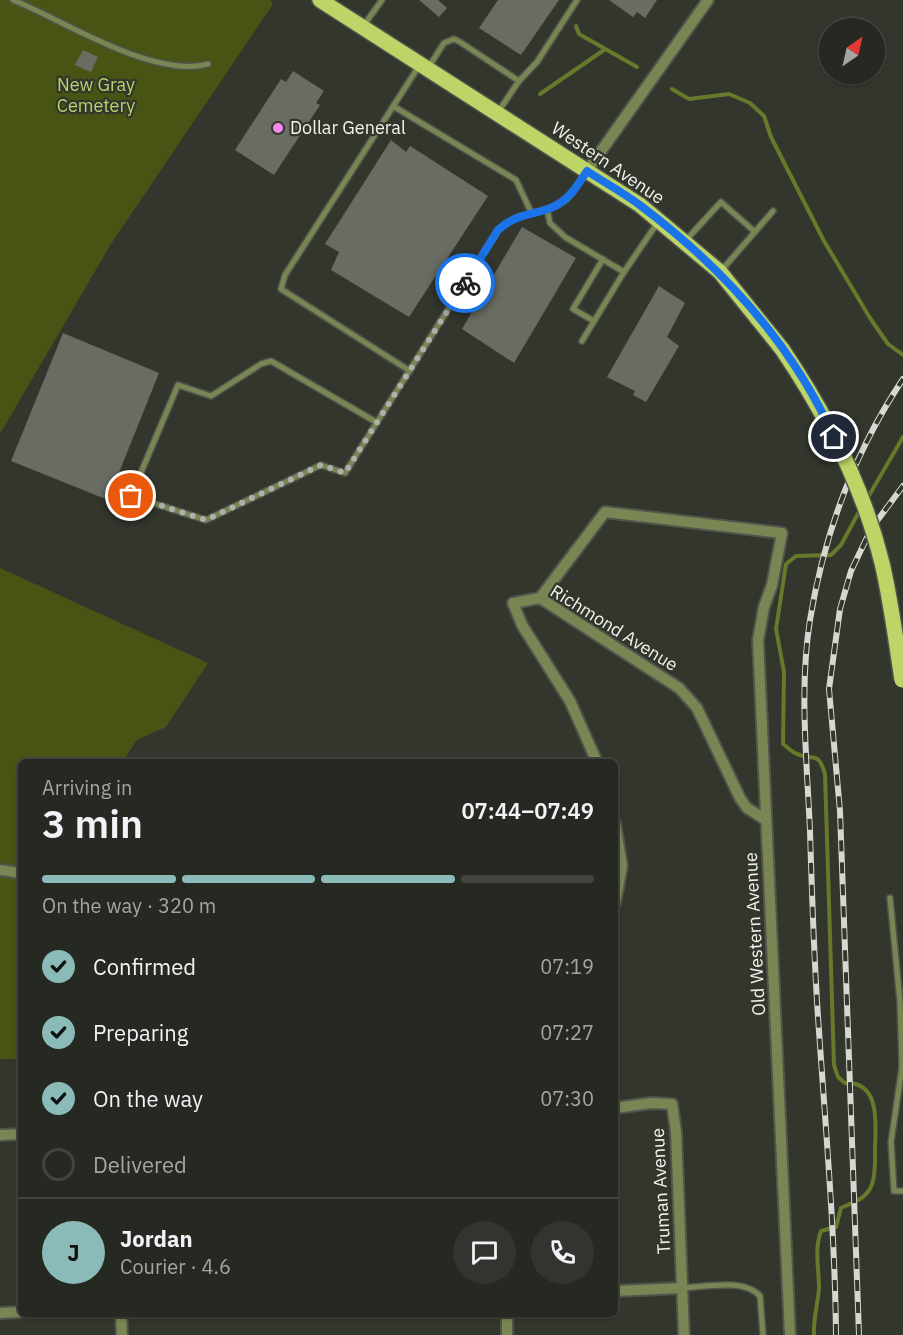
<!DOCTYPE html>
<html lang="en">
<head>
<meta charset="utf-8">
<style>
  :root { --surface:#262822; --page:#32342f; --text:#f1f3f6; --muted:#a4a6a5; --line:#424440; --accent:#8bbbb9 }
  body { margin:0; font-family:"IBM Plex Sans",sans-serif; background:var(--page); color:var(--text); height:100vh; display:flex; flex-direction:column; font-size:22px; white-space:nowrap }
  * { box-sizing:border-box; margin:0 }
  p { font-size:20px; color:var(--muted) }
  .icon { flex:none; width:33px; height:33px; fill:none; stroke:currentColor; stroke-width:2; stroke-linecap:round; stroke-linejoin:round }
  .map { position:relative; flex:1; overflow:hidden }
  .drawer { position:absolute; left:18px; top:759px; width:600px; height:558px; display:flex; flex-direction:column; background:var(--surface); border-radius:9px; box-shadow:0 2px 4px #0004,0 0 0 2px var(--line) }
  .drawer>* { flex:none }
  .needle { width:39px; rotate:34deg }
  .tools { position:absolute; left:819px; top:18px; display:grid; gap:12px }
  .tools a { display:grid; place-items:center; width:66px; height:66px; border-radius:50%; background:var(--surface); box-shadow:0 2px 4px #0004,0 0 0 2px var(--line); font-size:30px }
  .pin { position:absolute; display:grid; place-items:center; width:51px; height:51px; color:#fff; margin:-26px; border:3px solid #fff; border-radius:50%; box-shadow:0 2px 6px #0007 }
  .courier { position:absolute; display:grid; place-items:center; width:60px; height:60px; margin:-30px; border:4px solid #1a73e8; border-radius:50%; background:#fff; color:#222; box-shadow:0 2px 8px #0007 }
  .overview em { font-style:normal; font-weight:600 }
  .overview div { display:flex; flex-direction:column-reverse }
  .overview { display:flex; align-items:center; justify-content:space-between; height:102px; padding:0 24px }
  h1 { font-size:39px; font-weight:600; line-height:45px }
  .bar { display:grid; grid-template-columns:repeat(4,1fr); gap:9px 6px; align-content:center; height:72px; padding:0 24px }
  .bar i { height:8px; border-radius:4px; background:var(--line) }
  .bar .selected { background:var(--accent) }
  .bar p { grid-column:span 4 }
  .line { display:flex; align-items:center; gap:15px; padding:0 24px; border-top:2px solid var(--line) }
  .line div { flex:1 }
  .round { display:grid; place-items:center; flex:none; width:63px; height:63px; border-radius:32px; background:var(--page) }
  ol { padding:0 24px; list-style:none }
  li { display:flex; align-items:center; gap:18px; height:66px }
  li p { margin-inline-start:auto }
  li .icon { padding:6px; border-radius:50%; background:var(--accent); color:#111; stroke-width:4 }
  li:last-child { color:var(--muted) }
  li i { width:33px; height:33px; border:3px solid var(--line); border-radius:50% }
  .map>svg:first-child { display:block }
</style>
</head>
<body>
<div class="map">
<svg width="903" height="1335" viewBox="0 0 903 1335">
  <rect width="100%" height="100%" fill="#33362d"/>
  <g fill="#475414">
    <path d="M0 0H270L273 4 111 244 0 434Z"/>
    <path d="M0 568 208 663 166 727 137 740 122 762H21V1059H0Z"/>
  </g>
  <g fill="none" stroke-linecap="round" stroke-linejoin="round">
    <g stroke="#69792c" stroke-width="4">
      <path d="M576 26 579 34 637 67"/>
      <path d="M672 89 689 99 729 94 750 103 764 116 771 137 824 241 870 318 888 344 903 355"/>
      <path d="M540 94 604 50"/>
      <path d="M867 499 903 437"/>
      <path d="M814 1335C813 1318 818 1304 819 1288 819 1268 814 1250 821 1231L836 1227 841 1208C854 1202 867 1199 872 1184 876 1173 875 1159 875 1147 876 1123 880 1081 845 1083L838 1077 834 1065 825 774C818 749 812 762 795 753 791 751 787 747 783 744L784 672 776 629 786 564 796 556 831 555 841 545 860 510"/>
    </g>
  </g>
  <g fill="#696c62">
    <path d="M419 0H438L447 8 439 17Z"/>
    <path d="M498 0H559L521 55 479 28Z"/>
    <path d="M609 0H657L645 18 637 12 633 17Z"/>
    <path d="M83 50 98 57 91 72 75 65Z"/>
    <path d="M293 71 324 91 316 103 320 105 274 175 235 150 281 79 286 82Z"/>
    <path d="M391 140 406 152 410 146 488 196 409 317 331 270 339 252 325 244Z"/>
    <path d="M522 227 576 258 514 363 462 329Z"/>
    <path d="M659 286 685 303 667 337 679 346 646 402 633 395 635 391 607 377Z"/>
    <path d="M63 333 159 373 108 500 11 461Z"/>
  </g>
  <g fill="none" stroke-linecap="round" stroke-linejoin="round">
    <g stroke="#51544c" stroke-width="8">
      <g id="lane">
        <path d="M13 0C65 21 153 79 208 64"/>
        <path d="M364 25 382 0"/>
        <path d="M428 68 444 43 454 39 460 42 519 81 498 112"/>
        <path d="M519 81 537 62 577 0"/>
        <path d="M393 106 516 180 531 212"/>
        <path d="M547 209 550 223 565 237 624 272 582 341"/>
        <path d="M686 240 721 202 755 232"/>
        <path d="M721 271 773 211"/>
        <path d="M624 272 658 222"/>
        <path d="M594 321 573 309 603 259"/>
        <path d="M410 371 281 289 285 275 419 66"/>
        <path d="M376 422 271 361 261 364 211 396 178 385 131 496 206 520 321 465 345 473 498 230C518 210 542 216 563 202 573 195 579 182 586 172"/>
        <path d="M890 898 900 1002 902 1067 891 1142 894 1191H903"/>
        <path d="M682 1288C703 1287 744 1278 760 1296L763 1335"/>
      </g>
    </g>
    <g stroke="#51544c" stroke-width="14">
      <g id="street">
        <path d="M587 171 708 0"/>
        <path d="M540 598 605 512 782 533 772 585 764 607 758 640 790 1335"/>
        <path d="M597 762 570 701 522 625 513 603 540 598 679 688 697 708 740 798 747 808 766 820"/>
        <path d="M615 823 622 866 615 903"/>
        <path d="M0 870 21 873"/>
        <path d="M615 1108 651 1103 672 1104 676 1132 684 1335"/>
        <path d="M0 1135 21 1134"/>
        <path d="M615 1291 682 1288"/>
        <path d="M0 1313 21 1312"/>
        <path d="M121 1314 122 1335"/>
        <path d="M507 1314V1335"/>
      </g>
    </g>
    <g stroke="#51544c" stroke-width="18">
      <path id="primary" d="M320 0 640 205 720 272 782 349"/>
    </g>
    <use href="#lane" stroke="#798552" stroke-width="5"/>
    <use href="#street" stroke="#798552" stroke-width="10"/>
    <use href="#primary" stroke="#bcd566" stroke-width="15"/>
    <g stroke="#d5d7d1" stroke-width="6">
      <g id="rail">
        <path d="M836 1335C835 1234 826 1133 819 1031 814 964 812 898 810 831 807 761 799 689 810 620 824 534 855 451 903 379"/>
        <path d="M859 1335 840 811 829 689 840 609 851 571 871 529 903 486"/>
      </g>
    </g>
    <use href="#rail" stroke="#33362d" stroke-width="4" stroke-dasharray="11" stroke-linecap="butt"/>
    <g stroke="#51544c" stroke-width="18" stroke-linecap="butt">
      <path id="primary-bridge" d="M782 349C826 414 863 486 882 563 891 601 896 641 902 680"/>
    </g>
    <use href="#primary-bridge" stroke="#bcd566" stroke-width="15"/>
  </g>
  <g fill="none" stroke-linecap="round" stroke-linejoin="round">
    <path stroke="#aeb1aa" stroke-width="6" stroke-dasharray="0 10.8" d="M131 496 206 520 321 465 345 473 465 283"/>
    <path stroke="#1a73e8" stroke-width="8" d="M465 283 498 230C519 210 544 216 563 201 574 193 580 181 587 171 605 183 624 193 641 206 722 267 792 344 834 437"/>
  </g>
  <circle fill="#f689ee" stroke="#33362d" stroke-width="2" cx="278" cy="128" r="6"/>
  <g text-anchor="middle" stroke-width="4.5" stroke-linejoin="round" paint-order="stroke">
    <g font-size="18" fill="#bbd36a" stroke="#33362d">
      <text x="96" y="91">New Gray<tspan x="96" dy="21">Cemetery</tspan></text>
    </g>
    <g font-size="18" fill="#f1f3ed" stroke="#33362d" text-anchor="start">
      <text x="290" y="134">Dollar General</text>
    </g>
    <g font-size="18" fill="#f1f3ed" stroke="#33362d">
      <text transform="translate(608 163) rotate(34)" y="6">Western Avenue</text>
      <text transform="translate(614 628) rotate(32)" y="6">Richmond Avenue</text>
      <text transform="translate(755 934) rotate(-93)" y="6">Old Western Avenue</text>
      <text transform="translate(661 1191) rotate(-93)" y="6">Truman Avenue</text>
    </g>
  </g>
</svg>
<div class="tools">
<a><svg class="needle" viewBox="-14 -14 28 28"><path d="M0-13l5 13h-10z" fill="#e53935"/><path d="M0 13l5-13h-10z" fill="#a4a6a5"/></svg></a>
</div>
<div class="pin" style="left:131px;top:496px;background:#ea580c"><svg class="icon" aria-label="bag" viewBox="0 0 24 24"><path d="M5 8h14l-1 12H6zM9 8a3 3 0 0 1 6 0"/></svg></div>
<div class="pin" style="left:834px;top:437px;background:#1f2937"><svg class="icon" aria-label="home" viewBox="0 0 24 24"><path d="M3 11l9-7 9 7M6 9v11h12V9"/></svg></div>
<div class="courier" style="left:465px;top:283px"><svg class="icon" aria-label="bike" viewBox="0 0 24 24"><circle cx="6" cy="16" r="4"/><circle cx="18" cy="16" r="4"/><path d="M6 16l4-8h5l3 8M10 8l3 8H6M13 5h3"/></svg></div>
<section class="drawer">
<div class="overview"><div><h1>3 min</h1><p>Arriving in</p></div><em>07:44–07:49</em></div>
<div class="bar"><i class="selected"></i><i class="selected"></i><i class="selected"></i><i></i><p>On the way · 320 m</p></div>
<ol>
<li><svg class="icon" aria-label="check" viewBox="0 0 24 24"><path d="M5 12l5 5 9-10"/></svg>Confirmed<p>07:19</p></li>
<li><svg class="icon" aria-label="check" viewBox="0 0 24 24"><path d="M5 12l5 5 9-10"/></svg>Preparing<p>07:27</p></li>
<li><svg class="icon" aria-label="check" viewBox="0 0 24 24"><path d="M5 12l5 5 9-10"/></svg>On the way<p>07:30</p></li>
<li><i></i>Delivered</li>
</ol>
<div class="line" style="height:108px"><b class="round" style="background:var(--accent);color:#111">J</b><div><b>Jordan</b><p>Courier · 4.6</p></div><a class="round"><svg class="icon" aria-label="chat" viewBox="0 0 24 24"><path d="M4 5h16v11H9l-5 4z"/></svg></a><a class="round"><svg class="icon" aria-label="phone" viewBox="0 0 24 24"><path d="M5 4h4l2 5-3 2q2 4 5 5l2-3 5 2v4C11 20 4 13 5 4z"/></svg></a></div>
</section>
</div>
</body>
</html>
